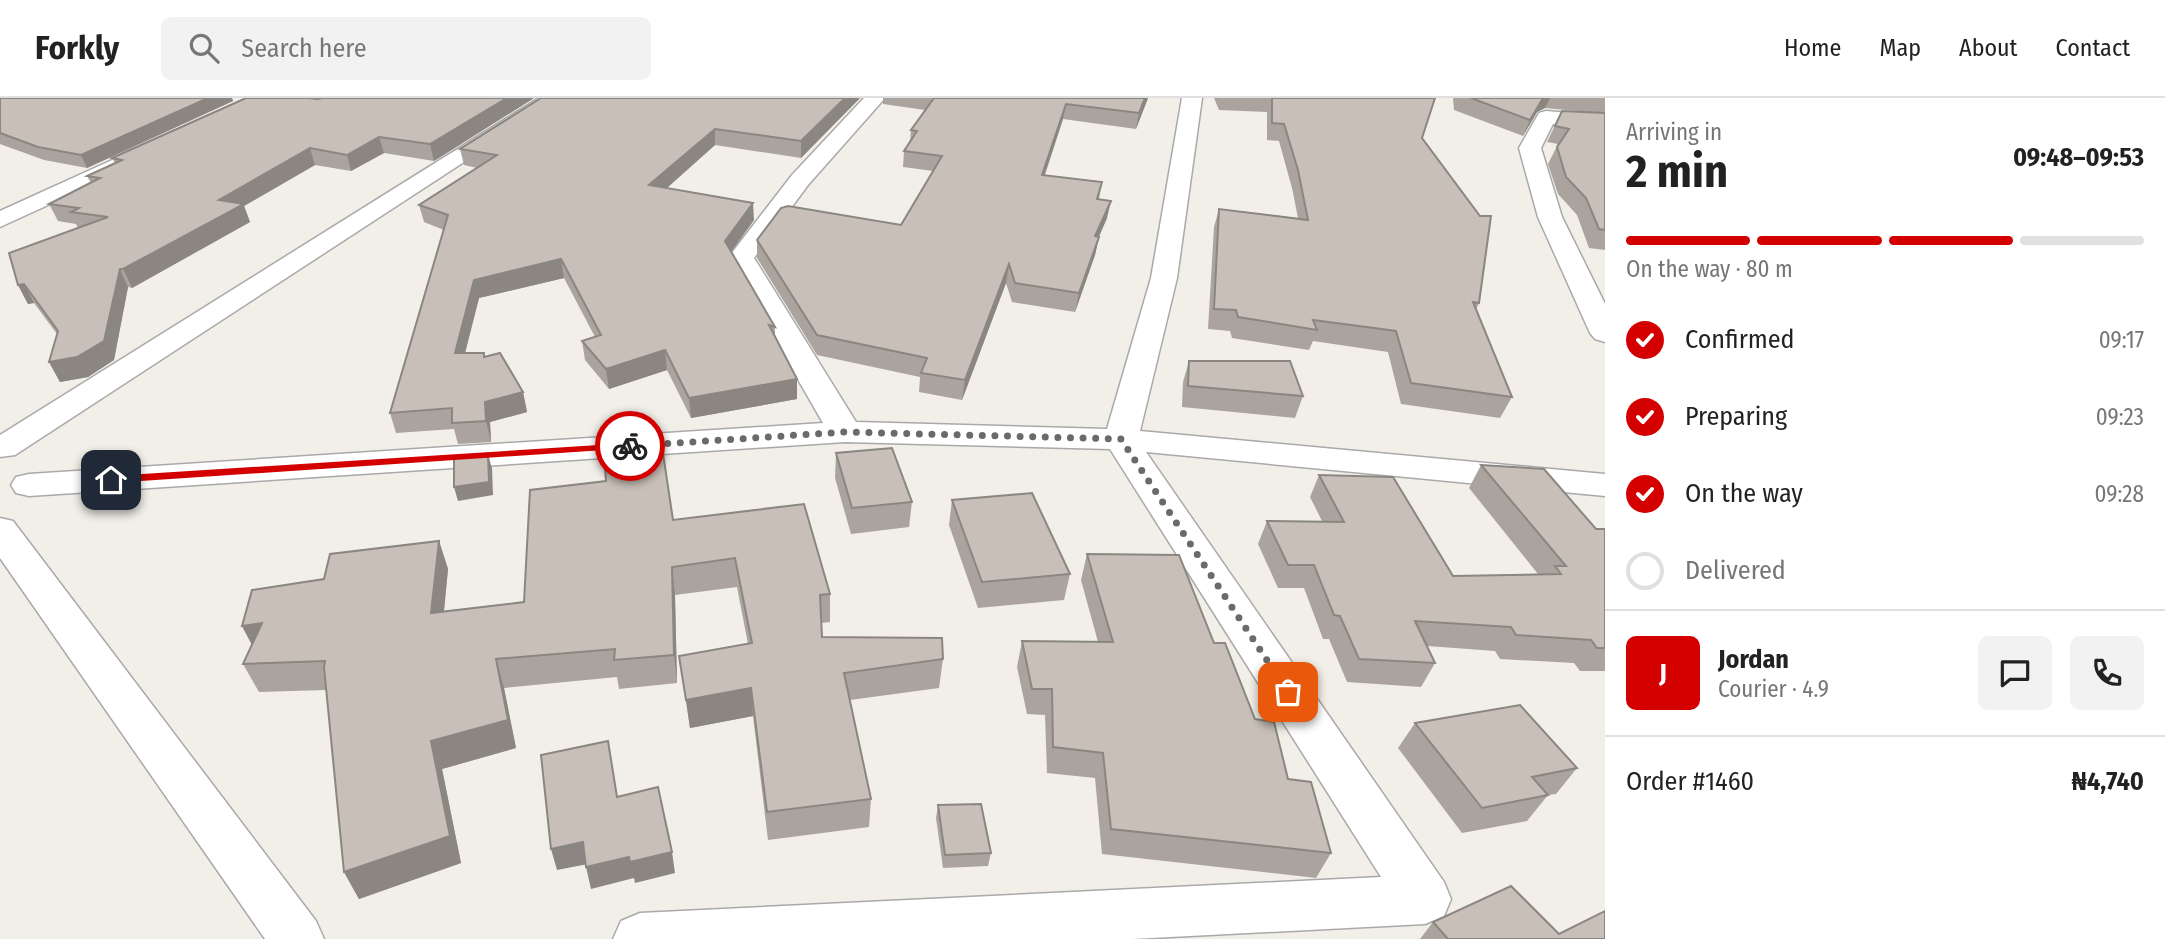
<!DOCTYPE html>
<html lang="en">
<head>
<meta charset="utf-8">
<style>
  :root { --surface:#fff; --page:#f2f2f2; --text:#222; --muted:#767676; --line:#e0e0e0; --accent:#d40000 }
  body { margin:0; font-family:"Fira Sans Condensed",sans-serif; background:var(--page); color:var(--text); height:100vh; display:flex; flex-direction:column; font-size:26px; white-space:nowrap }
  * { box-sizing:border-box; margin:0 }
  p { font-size:23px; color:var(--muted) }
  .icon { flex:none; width:38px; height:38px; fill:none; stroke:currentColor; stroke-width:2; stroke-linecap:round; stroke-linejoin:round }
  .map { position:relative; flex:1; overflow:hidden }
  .side { display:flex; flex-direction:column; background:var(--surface); width:560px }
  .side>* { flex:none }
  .pin { position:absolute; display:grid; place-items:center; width:60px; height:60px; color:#fff; margin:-30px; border-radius:14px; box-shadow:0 4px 10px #0006 }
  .courier { position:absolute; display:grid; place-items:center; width:70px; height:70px; margin:-35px; border:5px solid #d40000; border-radius:50%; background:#fff; color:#222; box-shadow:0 2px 9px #0007 }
  .head em { font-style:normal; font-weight:700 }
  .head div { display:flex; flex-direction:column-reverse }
  .head { display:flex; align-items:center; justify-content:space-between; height:119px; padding:0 21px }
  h1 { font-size:46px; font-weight:700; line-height:52px }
  .bar { display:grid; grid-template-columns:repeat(4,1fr); gap:10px 7px; align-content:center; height:84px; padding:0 21px }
  .bar i { height:9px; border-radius:5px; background:var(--line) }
  .bar .on { background:var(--accent) }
  .bar p { grid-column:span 4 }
  .line { display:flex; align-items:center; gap:18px; padding:0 21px; border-top:2px solid var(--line) }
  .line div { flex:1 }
  .round { display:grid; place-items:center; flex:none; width:74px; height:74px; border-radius:10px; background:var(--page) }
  ol { padding:0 21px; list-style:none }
  li { display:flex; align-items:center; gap:21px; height:77px }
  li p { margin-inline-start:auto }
  li .icon { padding:7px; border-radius:50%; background:var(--accent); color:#fff; stroke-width:4 }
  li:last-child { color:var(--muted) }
  li i { width:38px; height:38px; border:4px solid var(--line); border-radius:50% }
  header { display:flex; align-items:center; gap:42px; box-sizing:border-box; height:98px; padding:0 35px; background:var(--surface); border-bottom:2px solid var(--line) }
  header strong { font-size:33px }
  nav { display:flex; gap:38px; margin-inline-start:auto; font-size:24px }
  .search { width:490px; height:63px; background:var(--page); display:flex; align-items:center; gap:18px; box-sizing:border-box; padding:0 24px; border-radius:10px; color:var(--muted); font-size:26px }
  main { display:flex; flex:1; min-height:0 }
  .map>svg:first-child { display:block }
</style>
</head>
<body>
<header>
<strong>Forkly</strong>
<div class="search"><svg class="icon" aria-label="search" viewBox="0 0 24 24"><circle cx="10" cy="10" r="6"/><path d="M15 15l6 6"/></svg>Search here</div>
<nav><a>Home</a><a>Map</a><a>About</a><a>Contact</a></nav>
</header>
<main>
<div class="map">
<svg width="1605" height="841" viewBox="0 0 1605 841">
  <rect width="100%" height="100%" fill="#f2efe9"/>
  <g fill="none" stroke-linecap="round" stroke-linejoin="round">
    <g stroke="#a9a9a9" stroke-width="3">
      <g id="minor">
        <path d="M539 0H562L15 357 0 359V337Z"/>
        <path d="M864 0H885L808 87 754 160 856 324 1107 331 1151 180 1182 0H1202L1177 180 1140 333 1605 376V398L1146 354 1444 784 1451 801 1444 818 1425 826 1132 841H613L621 823 640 815 1381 779 1110 351 845 344 29 398 16 395 11 387 16 379 29 376 823 325 728 160 792 77Z"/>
        <path d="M1546 13 1605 18V30L1553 26 1541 50 1562 119 1605 206V244L1595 241 1590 235 1538 119 1519 50 1539 15Z"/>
        <path d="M132 53 140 55 143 60 140 65 0 129V113Z"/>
        <path d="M0 420 13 423 316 823 324 841H265L0 460Z"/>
      </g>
    </g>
    <use href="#minor" fill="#fff" fill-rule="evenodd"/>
  </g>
  <g fill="#aba49e">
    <path d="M0 0H232L233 3 87 70 44 62 0 46Z"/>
    <path d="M322 0H534L434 63 384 55 351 73 315 67 244 108 250 124 132 190 128 189 114 262 88 279 60 284 49 264 57 236 34 205 28 206 18 187 78 130 76 126 58 123 49 106 91 85 87 78 115 65 112 60Z"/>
    <path d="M860 0 801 60 715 47 667 90 754 122 731 154 775 229V239L797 281V301L691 320 667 272 609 291 585 262 582 243 595 239 564 180 479 200 465 255 485 259 523 294 527 314 490 324 491 344 458 346 454 331 396 335 390 315 444 132 424 124 419 107 477 70 464 67 460 51Z"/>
    <path d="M883 0H1148L1136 31 1063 21 1045 77 1102 84 1099 101 1107 120 1099 139 1095 157 1075 214 1012 204 1006 185 962 302 919 294 920 279 817 257 757 160V142L901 127 933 73 903 69 904 53 910 44 911 32 925 12 883 6Z"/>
    <path d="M1214 0H1435L1422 40 1479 205 1476 212 1512 299 1500 320 1401 306 1388 254 1313 243 1309 252 1232 240 1230 233 1208 231 1214 129 1219 111 1298 120 1292 90 1279 43 1267 42V14L1219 12Z"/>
    <path d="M1453 0H1605V152L1589 150 1577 117 1558 96 1548 66 1558 46 1547 44 1562 13 1588 14 1545 10 1537 14 1523 38 1454 12Z"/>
    <path d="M1189 263 1303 298 1295 320 1182 309 1183 284Z"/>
    <path d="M836 355 912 404 909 429 851 436 835 380Z"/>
    <path d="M1481 367 1596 431H1605V573H1580L1574 565 1500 561 1495 553 1427 548 1435 565 1421 589 1347 584 1329 541H1323L1304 490H1278L1258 446 1267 423H1322L1310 399 1319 377 1453 478 1538 476 1469 390Z"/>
    <path d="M952 402 1070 476 1064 502 978 510 949 427Z"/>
    <path d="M673 422 830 496V524L821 525 822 539 943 561 939 590 850 602 871 701 869 729 768 742 753 618 690 630 679 558 748 546 737 489 675 497 677 585 619 591 617 579 504 590 516 650 442 671 461 765 359 801 344 774 326 592 259 594 243 566 252 547 242 528 324 481 439 443 448 471 444 513 524 504Z"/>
    <path d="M1087 456 1214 545 1288 681 1331 755 1316 780 1102 756 1095 680 1047 675 1045 617 1027 616 1017 569 1022 543 1098 544 1081 482Z"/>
    <path d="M1415 625 1577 670 1556 696 1548 697 1527 723 1462 735 1398 650Z"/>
    <path d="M938 707 991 755 988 768 943 770 936 720Z"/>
    <path d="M1433 824 1559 836 1605 841H1420Z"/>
  </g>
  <g fill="#8b8681">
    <path d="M208 0H232L233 3 87 70 81 57Z"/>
    <path d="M507 0H534L434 63 430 46Z"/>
    <path d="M845 0H860L801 60V43Z"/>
    <path d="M1145 0H1148L1136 31 1139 15Z"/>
    <path d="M1543 0H1550L1545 10 1537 14 1523 38 1530 22Z"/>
    <path d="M1066 6 1063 21 1039 93 1042 77Z"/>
    <path d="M715 31V47L651 104 649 87Z"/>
    <path d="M379 39 384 55 351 73 347 57Z"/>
    <path d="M310 50 315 67 244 108 250 124 132 190 123 171 219 102Z"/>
    <path d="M1111 103 1107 120 1091 156 1095 138Z"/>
    <path d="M753 105 754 122 726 161 725 143Z"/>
    <path d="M1099 139 1095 157 1075 214 1079 195Z"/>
    <path d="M561 161 564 180 479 200 460 275 455 255 474 182Z"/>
    <path d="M1009 166 1006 185 962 302 965 282Z"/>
    <path d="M120 171 128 189 114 262 88 279 60 284 49 264Z"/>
    <path d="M24 186 34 205 28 206 18 187Z"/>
    <path d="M665 252 667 272 609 291 606 271Z"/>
    <path d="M797 281V301L691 320 689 300Z"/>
    <path d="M523 294 527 314 490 324 491 344 486 323 485 304Z"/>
    <path d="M488 357 492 370 493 397 458 403 454 389Z"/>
    <path d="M439 443 448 471 441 543 431 515Z"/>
    <path d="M672 469 675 497 677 585 674 557Z"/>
    <path d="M262 525 257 556 242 528Z"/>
    <path d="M496 561 504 590 516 650 442 671 461 765 359 801 344 774 431 643Z"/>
    <path d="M751 590 753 618 690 630 686 602Z"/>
    <path d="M583 744 588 766 557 772 551 751Z"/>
    <path d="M672 754 675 775 635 785 634 780 591 791 586 769 629 759Z"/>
  </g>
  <g fill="#c7bfb8" stroke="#8b8681" stroke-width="2">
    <path d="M0 0H208L81 57 38 49 0 35Z"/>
    <path d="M246 0H308L318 1 322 0H507L430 46 379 39 347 57 310 50 219 102 244 106 123 171H120L104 243 77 259 49 264 58 233 24 186 18 187 9 155 108 119 71 114 79 110 49 106 100 80 87 78 122 62 112 60Z"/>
    <path d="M541 0H845L801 43 715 31 649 87 753 105 725 143 775 229 769 227 797 281 689 300 665 252 606 271 582 243 601 237 561 161 474 182 455 255H484V259L500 255 523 294 485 304 486 323 452 325V310L390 315 448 117 419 107 497 57 460 51Z"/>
    <path d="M934 0H1145L1139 15 1066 6 1042 77 1102 84 1097 101 1111 103 1095 138 1099 139 1079 195 1015 185 1009 166 965 282 921 275 927 260 817 237 757 142 781 110 788 108 901 127 942 58 904 53 917 33 911 32Z"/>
    <path d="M1272 0H1435L1422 40 1480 118H1491L1479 205 1473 204 1512 299 1411 285 1396 233 1313 222 1317 232 1238 219 1236 212 1214 211 1219 111 1308 122 1298 72 1284 26 1272 25Z"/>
    <path d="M1471 0H1543L1530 22Z"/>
    <path d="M1562 13 1605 15V132L1599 131 1586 100 1566 79 1557 49 1569 31 1555 28Z"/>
    <path d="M1189 263H1290L1303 298 1188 288Z"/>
    <path d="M660 335 673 422 804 406 830 496 820 497 822 539 942 540 943 561 844 575 871 701 767 714 751 590 686 602 679 558 752 545 735 460 672 469 674 557 614 562 615 551 496 561 508 622 431 643 450 738 344 774 324 569 325 563 243 566 262 525 242 528 252 492 324 481 330 456 439 443 431 515 524 504 530 392 606 383 603 342Z"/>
    <path d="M892 350 912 404 852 410 836 355Z"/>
    <path d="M488 357 489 384 454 389V359Z"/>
    <path d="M1481 367 1544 371 1596 431H1605V550H1597L1591 542 1516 537 1511 529 1415 523 1435 565 1359 561 1340 518 1334 517 1314 467H1288L1267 423 1344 424 1319 377 1393 379 1453 478 1561 476 1555 468H1566Z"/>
    <path d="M1032 395 1070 476 982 484 952 402Z"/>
    <path d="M1087 456 1179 457 1214 545H1225L1255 621 1274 624 1288 681 1311 684 1331 755 1111 731 1103 655 1053 649 1052 591H1032L1022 543 1113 544Z"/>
    <path d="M1520 607 1577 670 1532 679 1548 697 1482 710 1415 625Z"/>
    <path d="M608 643 617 699 658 689 672 754 630 764 629 759 586 769 583 744 551 751 541 657Z"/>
    <path d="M981 706 991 755 945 757 938 707Z"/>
    <path d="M1511 788 1559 836 1605 813V841H1448L1433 824Z"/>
  </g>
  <path fill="#d40000" d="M630 345 635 348 634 350 111 385 105 382 111 378Z"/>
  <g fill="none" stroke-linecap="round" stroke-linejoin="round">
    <path stroke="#6b6a68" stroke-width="7" stroke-dasharray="0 12.6" d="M630 348 845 334 1121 341 1288 594"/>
  </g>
</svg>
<div class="pin" style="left:1288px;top:594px;background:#ea580c"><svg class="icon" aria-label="bag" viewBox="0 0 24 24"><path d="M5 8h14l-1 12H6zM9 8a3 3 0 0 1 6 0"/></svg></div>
<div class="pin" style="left:111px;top:382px;background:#1f2937"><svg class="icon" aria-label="home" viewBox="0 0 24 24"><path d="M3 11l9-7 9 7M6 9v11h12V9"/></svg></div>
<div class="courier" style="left:630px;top:348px"><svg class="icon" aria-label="bike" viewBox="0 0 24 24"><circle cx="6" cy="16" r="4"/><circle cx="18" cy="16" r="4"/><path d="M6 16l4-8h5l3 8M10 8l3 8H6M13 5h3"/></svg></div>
</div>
<section class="side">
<div class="head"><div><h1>2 min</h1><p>Arriving in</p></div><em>09:48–09:53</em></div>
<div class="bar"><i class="on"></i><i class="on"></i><i class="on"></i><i></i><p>On the way · 80 m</p></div>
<ol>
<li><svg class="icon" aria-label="check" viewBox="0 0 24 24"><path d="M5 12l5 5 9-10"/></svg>Confirmed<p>09:17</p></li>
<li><svg class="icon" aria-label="check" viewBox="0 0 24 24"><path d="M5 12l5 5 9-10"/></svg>Preparing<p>09:23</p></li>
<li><svg class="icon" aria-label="check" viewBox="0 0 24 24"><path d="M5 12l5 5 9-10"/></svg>On the way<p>09:28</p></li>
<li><i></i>Delivered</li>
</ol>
<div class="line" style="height:126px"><b class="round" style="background:var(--accent);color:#fff">J</b><div><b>Jordan</b><p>Courier · 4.9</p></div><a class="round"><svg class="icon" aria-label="chat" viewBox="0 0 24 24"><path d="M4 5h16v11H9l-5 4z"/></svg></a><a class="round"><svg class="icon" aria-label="phone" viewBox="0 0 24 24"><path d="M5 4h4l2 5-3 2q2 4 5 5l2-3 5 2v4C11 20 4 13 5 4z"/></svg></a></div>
<div class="line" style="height:91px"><div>Order #1460</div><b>₦4,740</b></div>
</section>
</main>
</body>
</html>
